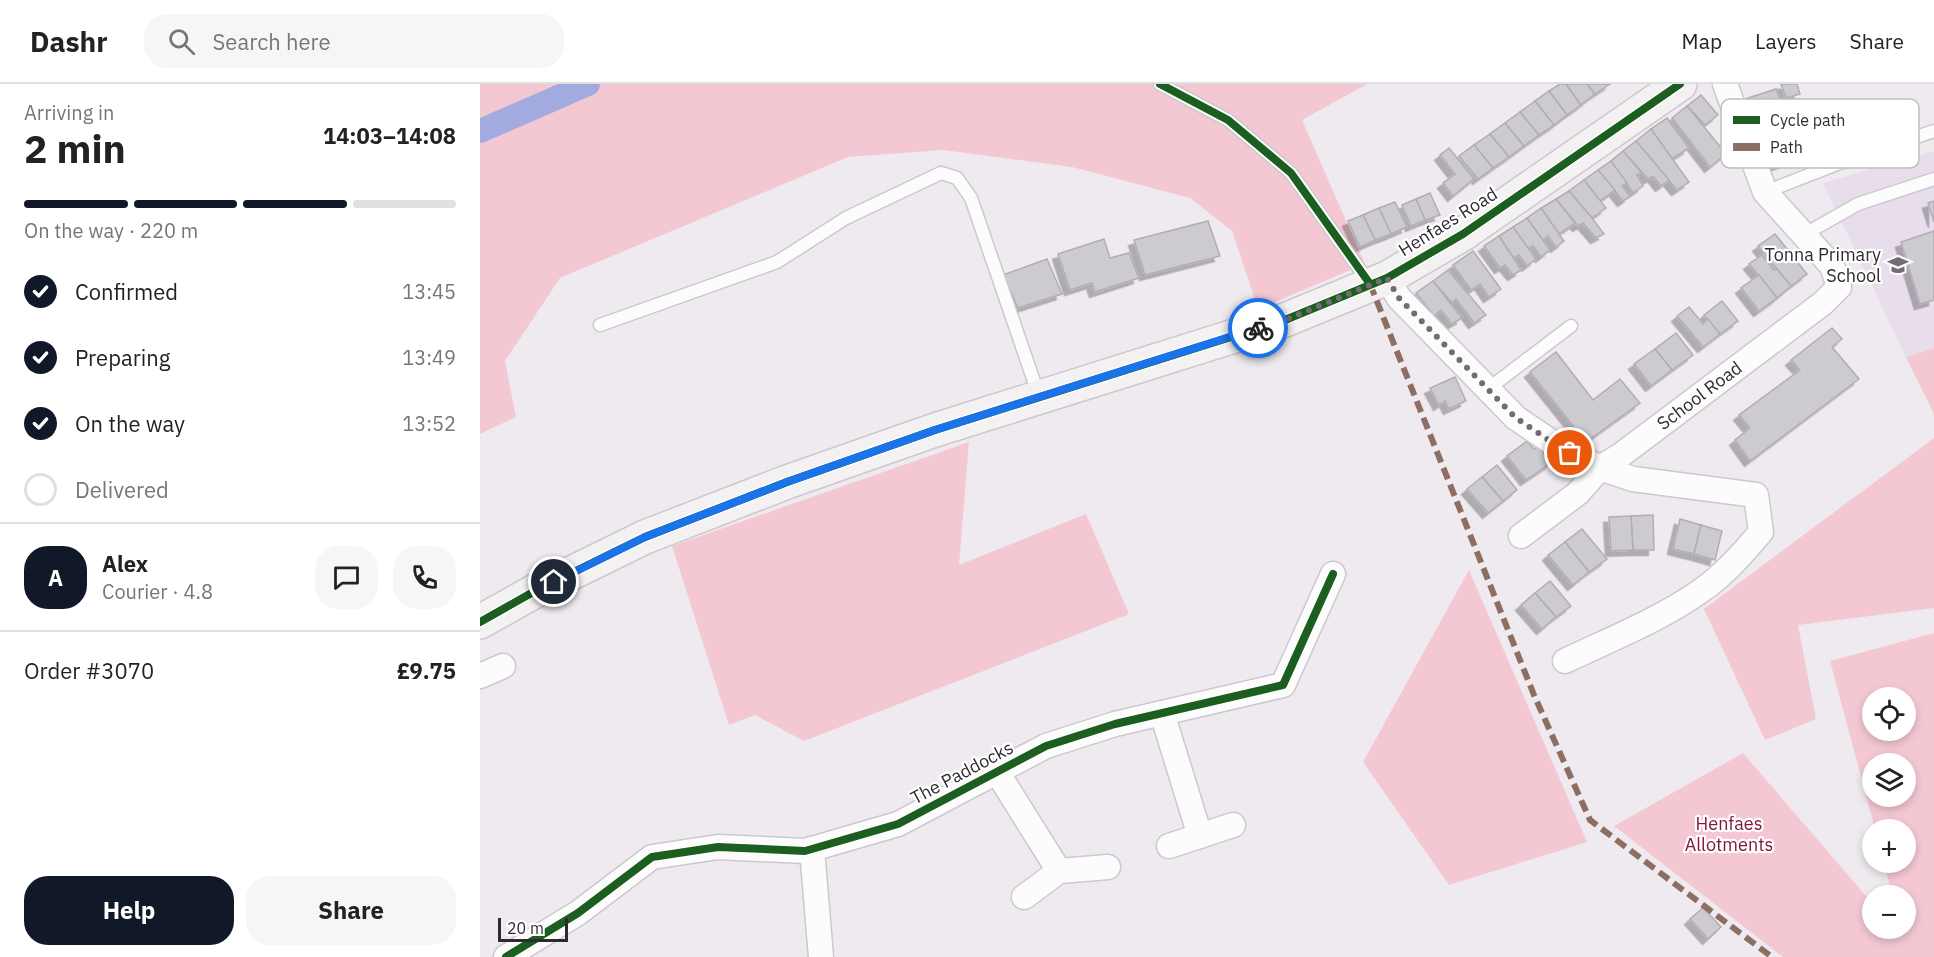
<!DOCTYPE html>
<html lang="en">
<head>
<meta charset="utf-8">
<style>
  :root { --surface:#fff; --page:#f6f6f6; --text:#222; --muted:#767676; --line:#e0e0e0; --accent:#111827 }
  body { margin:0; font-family:"IBM Plex Sans",sans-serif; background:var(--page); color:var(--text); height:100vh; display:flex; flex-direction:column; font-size:22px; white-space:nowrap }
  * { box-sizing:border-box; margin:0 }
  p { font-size:20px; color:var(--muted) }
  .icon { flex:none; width:33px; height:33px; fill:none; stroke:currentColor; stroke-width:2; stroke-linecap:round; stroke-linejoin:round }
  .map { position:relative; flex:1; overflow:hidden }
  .drawer { display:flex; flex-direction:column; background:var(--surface); width:480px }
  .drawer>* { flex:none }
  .fabs { position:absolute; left:1382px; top:603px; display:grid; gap:12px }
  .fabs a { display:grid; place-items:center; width:54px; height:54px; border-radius:50%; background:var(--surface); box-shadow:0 3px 9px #0003; font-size:30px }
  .scale { position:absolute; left:18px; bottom:15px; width:70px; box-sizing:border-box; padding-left:6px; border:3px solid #2e2a2e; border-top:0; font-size:16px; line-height:21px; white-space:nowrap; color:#2e2a2e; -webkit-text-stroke:4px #fff; paint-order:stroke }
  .pin { position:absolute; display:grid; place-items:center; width:51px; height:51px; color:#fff; margin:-26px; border:3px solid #fff; border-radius:50%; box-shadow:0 2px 6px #0007 }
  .courier { position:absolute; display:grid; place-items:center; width:60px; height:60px; margin:-30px; border:4px solid #1a73e8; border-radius:50%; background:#fff; color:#222; box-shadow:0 2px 8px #0007 }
  .headline em { font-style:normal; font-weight:700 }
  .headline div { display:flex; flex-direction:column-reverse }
  .headline { display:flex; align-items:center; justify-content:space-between; height:102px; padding:0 24px }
  h1 { font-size:39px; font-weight:700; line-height:45px }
  .bar { display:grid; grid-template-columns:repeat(4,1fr); gap:9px 6px; align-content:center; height:72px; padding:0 24px }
  .bar i { height:8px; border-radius:4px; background:var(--line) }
  .bar .selected { background:var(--accent) }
  .bar p { grid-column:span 4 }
  .line { display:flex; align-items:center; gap:15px; padding:0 24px; border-top:2px solid var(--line) }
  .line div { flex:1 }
  .round { display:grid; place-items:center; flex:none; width:63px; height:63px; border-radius:24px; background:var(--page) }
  ol { padding:0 24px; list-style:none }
  li { display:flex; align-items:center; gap:18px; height:66px }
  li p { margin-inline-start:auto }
  li .icon { padding:6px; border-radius:50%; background:var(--accent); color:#fff; stroke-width:4 }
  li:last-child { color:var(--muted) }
  li i { width:33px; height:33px; border:3px solid var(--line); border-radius:50% }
  .button { display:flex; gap:12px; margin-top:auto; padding:12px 24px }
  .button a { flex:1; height:69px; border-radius:24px; background:var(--accent); color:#fff; font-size:24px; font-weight:700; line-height:69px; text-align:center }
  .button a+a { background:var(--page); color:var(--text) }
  header { display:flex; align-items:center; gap:36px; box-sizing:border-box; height:84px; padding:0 30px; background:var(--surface); border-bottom:2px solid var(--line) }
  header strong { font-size:28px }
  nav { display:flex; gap:33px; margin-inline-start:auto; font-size:21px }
  .search { width:420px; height:54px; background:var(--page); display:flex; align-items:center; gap:15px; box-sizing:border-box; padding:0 21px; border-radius:24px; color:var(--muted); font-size:22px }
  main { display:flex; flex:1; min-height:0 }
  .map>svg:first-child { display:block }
</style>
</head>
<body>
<header>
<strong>Dashr</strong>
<div class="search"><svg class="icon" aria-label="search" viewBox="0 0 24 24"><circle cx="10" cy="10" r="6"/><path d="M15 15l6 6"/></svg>Search here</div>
<nav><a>Map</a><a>Layers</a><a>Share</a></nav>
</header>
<main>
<section class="drawer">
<div class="headline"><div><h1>2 min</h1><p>Arriving in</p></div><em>14:03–14:08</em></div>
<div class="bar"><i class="selected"></i><i class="selected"></i><i class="selected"></i><i></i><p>On the way · 220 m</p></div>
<ol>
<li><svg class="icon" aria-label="check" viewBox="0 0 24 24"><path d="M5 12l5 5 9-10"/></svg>Confirmed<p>13:45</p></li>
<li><svg class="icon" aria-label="check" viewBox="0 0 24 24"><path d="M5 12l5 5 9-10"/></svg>Preparing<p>13:49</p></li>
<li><svg class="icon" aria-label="check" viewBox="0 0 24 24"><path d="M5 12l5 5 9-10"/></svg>On the way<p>13:52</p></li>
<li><i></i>Delivered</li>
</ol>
<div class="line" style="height:108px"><b class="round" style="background:var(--accent);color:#fff">A</b><div><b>Alex</b><p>Courier · 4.8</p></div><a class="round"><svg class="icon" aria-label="chat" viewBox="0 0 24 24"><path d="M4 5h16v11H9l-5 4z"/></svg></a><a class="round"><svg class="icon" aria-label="phone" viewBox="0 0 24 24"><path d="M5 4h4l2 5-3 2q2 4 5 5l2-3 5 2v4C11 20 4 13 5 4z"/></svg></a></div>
<div class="line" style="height:78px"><div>Order #3070</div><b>£9.75</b></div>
<div class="button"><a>Help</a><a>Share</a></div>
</section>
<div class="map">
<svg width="1454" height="873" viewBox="0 0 1454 873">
  <defs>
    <filter id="shadow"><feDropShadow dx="-5.5" dy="5.5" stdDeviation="0" flood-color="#0004"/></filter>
  </defs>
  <rect width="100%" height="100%" fill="#efeaf0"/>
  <path fill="#e8ddea" d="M1454 67V264L1426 273 1343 99Z"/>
  <g fill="#f4c8d3" fill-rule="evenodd">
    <path d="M0 0H887L822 36 885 180 778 225 752 147 710 114 592 83 463 66 368 73 80 194 25 277 36 333 0 350Z"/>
    <path d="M1454 264V330L1426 273Z"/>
    <path d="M1454 354V524L1318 541 1336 635 1285 656 1224 525Z"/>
    <path d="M489 358 479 481 606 430 649 530 324 657 275 631 249 641 192 462Z"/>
    <path d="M989 486 1107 758 969 801 883 678Z"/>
    <path d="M1454 549V873H1303L1134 742 1263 669 1386 812 1411 806 1404 779 1425 778V746L1395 745 1350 577ZM1392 614H1425V646H1392ZM1392 680H1425V712H1392ZM1392 812H1425V844H1392Z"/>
  </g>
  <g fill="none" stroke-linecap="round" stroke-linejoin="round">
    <path stroke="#a3aae0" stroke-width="24" d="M0 47 108 0"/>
  </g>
  <g fill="#cdcbd0" stroke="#b0aeb2" stroke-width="1.5" filter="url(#shadow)">
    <path d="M1080 0H1086L1101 21 1087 31 1069 7Z"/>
    <path d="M1086 0H1107L1115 10 1101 21Z"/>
    <path d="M1107 0H1130L1115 10Z"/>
    <path d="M1301 0H1317L1320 10 1306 14Z"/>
    <path d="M1296 5 1321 73 1285 85 1259 17Z"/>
    <path d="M1069 7 1087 31 1074 41 1055 17Z"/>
    <path d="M1221 11 1238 31 1225 41 1207 22Z"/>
    <path d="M1055 17 1074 41 1059 51 1040 28Z"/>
    <path d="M1207 22 1246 70 1230 83 1192 34Z"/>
    <path d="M1040 28 1059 51 1044 62 1025 39Z"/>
    <path d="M1187 34 1209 64 1192 75 1171 45Z"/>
    <path d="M1025 39 1044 62 1029 73 1010 50Z"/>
    <path d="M1171 45 1209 98 1197 106 1156 57Z"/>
    <path d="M1010 50 1029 73 1013 84 994 61Z"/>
    <path d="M1156 57 1189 96 1181 102 1173 92 1168 95 1143 67Z"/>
    <path d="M994 61 1013 84 998 95 979 72Z"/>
    <path d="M969 64 994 95 973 112 963 99 975 90 960 71Z"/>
    <path d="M1143 67 1161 88 1157 91 1163 102 1153 109 1131 77Z"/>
    <path d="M1131 77 1147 99 1142 102 1150 112 1143 117 1118 86Z"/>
    <path d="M1118 86 1135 106 1120 117 1104 96Z"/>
    <path d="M1104 96 1126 124 1112 134 1089 107Z"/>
    <path d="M1089 107 1112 134 1124 150 1116 154 1103 139 1098 142 1076 115Z"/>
    <path d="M950 109 960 131 945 136 936 115Z"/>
    <path d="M936 115 945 136 931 142 922 121Z"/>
    <path d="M1076 115 1095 139 1079 150 1061 124Z"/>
    <path d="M1454 117V138L1448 119Z"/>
    <path d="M915 118 927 143 911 150 899 124Z"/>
    <path d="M899 124 911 150 895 156 883 131Z"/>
    <path d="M1061 124 1084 157 1076 163 1068 152 1063 156 1047 134Z"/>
    <path d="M883 131 895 156 880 163 868 137Z"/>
    <path d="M1047 134 1070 166 1061 173 1053 162 1048 165 1033 143Z"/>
    <path d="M728 137 740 172 665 191 654 156Z"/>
    <path d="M1033 143 1056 175 1047 182 1039 171 1034 174 1019 152Z"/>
    <path d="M1454 147V216L1440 220 1421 158Z"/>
    <path d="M1295 150 1327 190 1311 202 1278 162Z"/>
    <path d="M1019 152 1041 186 1033 191 1025 181 1020 184 1004 162Z"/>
    <path d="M624 155 630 174 649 169 659 194 615 208 612 199 590 206 578 170Z"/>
    <path d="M993 167 1021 205 1009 213 1000 200 991 206 973 181Z"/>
    <path d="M1282 171 1294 186 1297 185 1311 202 1297 214 1269 180Z"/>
    <path d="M567 175 582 210 538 224 523 191Z"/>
    <path d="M968 186 1006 231 994 239 976 215 972 219 953 197Z"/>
    <path d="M1279 191 1297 214 1279 227 1261 204Z"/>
    <path d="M953 197 982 234 972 240 961 226 954 232 936 209Z"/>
    <path d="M1242 217 1258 237 1240 250 1224 231Z"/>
    <path d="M1209 223 1223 240 1228 235 1240 250 1223 263 1197 232Z"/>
    <path d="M1352 244 1362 255 1352 263 1379 295 1270 377 1255 356 1270 344 1259 331 1320 286 1311 276Z"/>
    <path d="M1196 249 1213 271 1192 286 1175 265Z"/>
    <path d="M1175 265 1192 286 1171 302 1154 280Z"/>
    <path d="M1076 268 1113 316 1140 295 1160 319 1106 358 1050 288Z"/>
    <path d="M975 293 986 317 969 325 965 317 959 321 950 304Z"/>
    <path d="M1047 357 1054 365 1059 362 1071 379 1046 396 1027 372Z"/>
    <path d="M1017 381 1037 406 1023 417 1002 393Z"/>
    <path d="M1002 393 1023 417 1008 429 987 405Z"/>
    <path d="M1173 431 1174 466H1153L1151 432Z"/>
    <path d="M1151 432 1153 466 1131 467 1129 433Z"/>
    <path d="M1200 435 1221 441 1214 470 1193 465Z"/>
    <path d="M1221 441 1242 447 1235 476 1214 470Z"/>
    <path d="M1102 445 1127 475 1109 488 1085 458Z"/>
    <path d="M1085 458 1109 488 1093 501 1068 471Z"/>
    <path d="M1070 497 1091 522 1076 533 1055 509Z"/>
    <path d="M1055 509 1076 533 1062 545 1041 521Z"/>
    <path d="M1223 824 1241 843 1228 855 1210 835Z"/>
  </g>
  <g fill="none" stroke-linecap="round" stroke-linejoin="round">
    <g stroke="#ccc8cd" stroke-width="15">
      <g id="lane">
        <path d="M680 0 748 36 811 89 890 200"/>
        <path d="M1285 108 1357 80 1454 47"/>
        <path d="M1325 150 1378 120 1454 95"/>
        <path d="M120 241 297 178 366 134 461 89 477 94 491 114 559 312"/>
        <path d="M1008 305 1091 242"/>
      </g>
    </g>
    <g stroke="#ccc8cd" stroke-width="27">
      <g id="street">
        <path id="s1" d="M907 194 919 214 1036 334 1076 361 1120 384 1141 371 1343 219 1359 203 1352 182 1285 108 1245 0"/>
        <path d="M1041 452 1098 409 1120 384 1153 395 1276 411 1281 448C1263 469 1245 490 1222 506 1180 536 1131 555 1085 577"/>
        <path d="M0 592 23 582"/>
        <path d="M682 629 720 752"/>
        <path d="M517 688 579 787"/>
        <path d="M689 762 753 741"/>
        <path d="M332 765 341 873"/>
        <path d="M544 813 579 787 628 783"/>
        <path d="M26 873 98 829 172 773 238 763 325 767 418 740 566 662 635 640 803 601 853 490"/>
      </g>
    </g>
    <g stroke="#ccc8cd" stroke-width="36">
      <path id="secondary" d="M0 538 55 507 165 453 307 398 455 346 805 236 907 194 983 150 1200 0"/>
    </g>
    <use href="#lane" stroke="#fdfcfd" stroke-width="12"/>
    <use href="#street" stroke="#fdfcfd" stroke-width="24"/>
    <use href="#secondary" stroke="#f4f1f3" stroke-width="33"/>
    <path stroke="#8d6e63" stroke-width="6" stroke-dasharray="12 6" stroke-linecap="butt" d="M890 200 1054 611 1110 736 1292 873"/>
    <g stroke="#fff" stroke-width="11">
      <g id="cycleway">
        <path d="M680 0 748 36 811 89 890 200"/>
        <path d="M0 538 55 507 165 453 307 398 455 346 805 236 907 194 983 150 1200 0"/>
        <path d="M26 873 98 829 172 773 238 763 325 767 418 740 566 662 635 640 803 601 853 490"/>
      </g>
    </g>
    <use href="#cycleway" stroke="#1b5e20" stroke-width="8"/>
  </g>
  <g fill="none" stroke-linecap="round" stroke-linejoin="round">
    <path stroke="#726d72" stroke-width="6" stroke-dasharray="0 10.8" d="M778 244 805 236 907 194 919 214 1036 334 1076 361 1090 369"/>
    <path stroke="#1a73e8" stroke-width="8" d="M74 498 165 453 307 398 455 346 778 244"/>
  </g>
  <defs>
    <g id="school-bare" transform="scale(1.62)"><path d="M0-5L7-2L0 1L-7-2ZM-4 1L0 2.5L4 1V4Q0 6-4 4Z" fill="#726d72" stroke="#fff" stroke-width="2.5" paint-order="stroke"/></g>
  </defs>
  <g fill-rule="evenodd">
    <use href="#school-bare" x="1418" y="181"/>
  </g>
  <g text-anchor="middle" stroke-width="4.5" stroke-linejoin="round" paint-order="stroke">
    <g font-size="18" fill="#2e2a2e" stroke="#fff">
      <text transform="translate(968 138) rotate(-32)" y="6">Henfaes Road</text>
      <text dy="6" stroke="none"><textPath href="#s1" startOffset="412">School Road</textPath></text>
      <text transform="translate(482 689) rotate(-28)" y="6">The Paddocks</text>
    </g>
    <g font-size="18" fill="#2e2a2e" stroke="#fff" text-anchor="end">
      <text x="1401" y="177">Tonna Primary<tspan x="1401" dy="21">School</tspan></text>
    </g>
    <g font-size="18" fill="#82183d" stroke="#fff">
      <text x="1249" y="746">Henfaes<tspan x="1249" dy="21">Allotments</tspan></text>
    </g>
  </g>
  <rect x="1241" y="15" width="198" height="69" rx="9" fill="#fff" stroke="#c0bfc0" stroke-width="1.5"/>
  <rect x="1253" y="32" width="27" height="8" fill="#1b5e20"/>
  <rect x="1253" y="59" width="27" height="8" fill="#8d6e63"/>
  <g font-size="16" fill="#2e2a2e">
    <text x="1290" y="42">Cycle path</text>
    <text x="1290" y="69">Path</text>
  </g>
</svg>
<div class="fabs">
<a><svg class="icon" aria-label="locate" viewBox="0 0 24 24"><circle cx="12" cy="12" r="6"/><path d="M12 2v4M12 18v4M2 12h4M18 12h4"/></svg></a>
<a><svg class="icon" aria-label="layers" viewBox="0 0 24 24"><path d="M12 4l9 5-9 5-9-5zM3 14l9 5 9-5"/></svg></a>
<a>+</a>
<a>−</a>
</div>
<div class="scale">20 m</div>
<div class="pin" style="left:1090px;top:369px;background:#ea580c"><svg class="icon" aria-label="bag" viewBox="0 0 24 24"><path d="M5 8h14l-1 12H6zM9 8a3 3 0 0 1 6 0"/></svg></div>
<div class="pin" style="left:74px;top:498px;background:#1f2937"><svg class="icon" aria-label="home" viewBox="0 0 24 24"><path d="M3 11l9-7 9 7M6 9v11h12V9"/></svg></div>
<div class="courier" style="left:778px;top:244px"><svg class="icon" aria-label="bike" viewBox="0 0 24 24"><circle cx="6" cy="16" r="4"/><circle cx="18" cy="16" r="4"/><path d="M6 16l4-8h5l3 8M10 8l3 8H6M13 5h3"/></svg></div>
</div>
</main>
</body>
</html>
